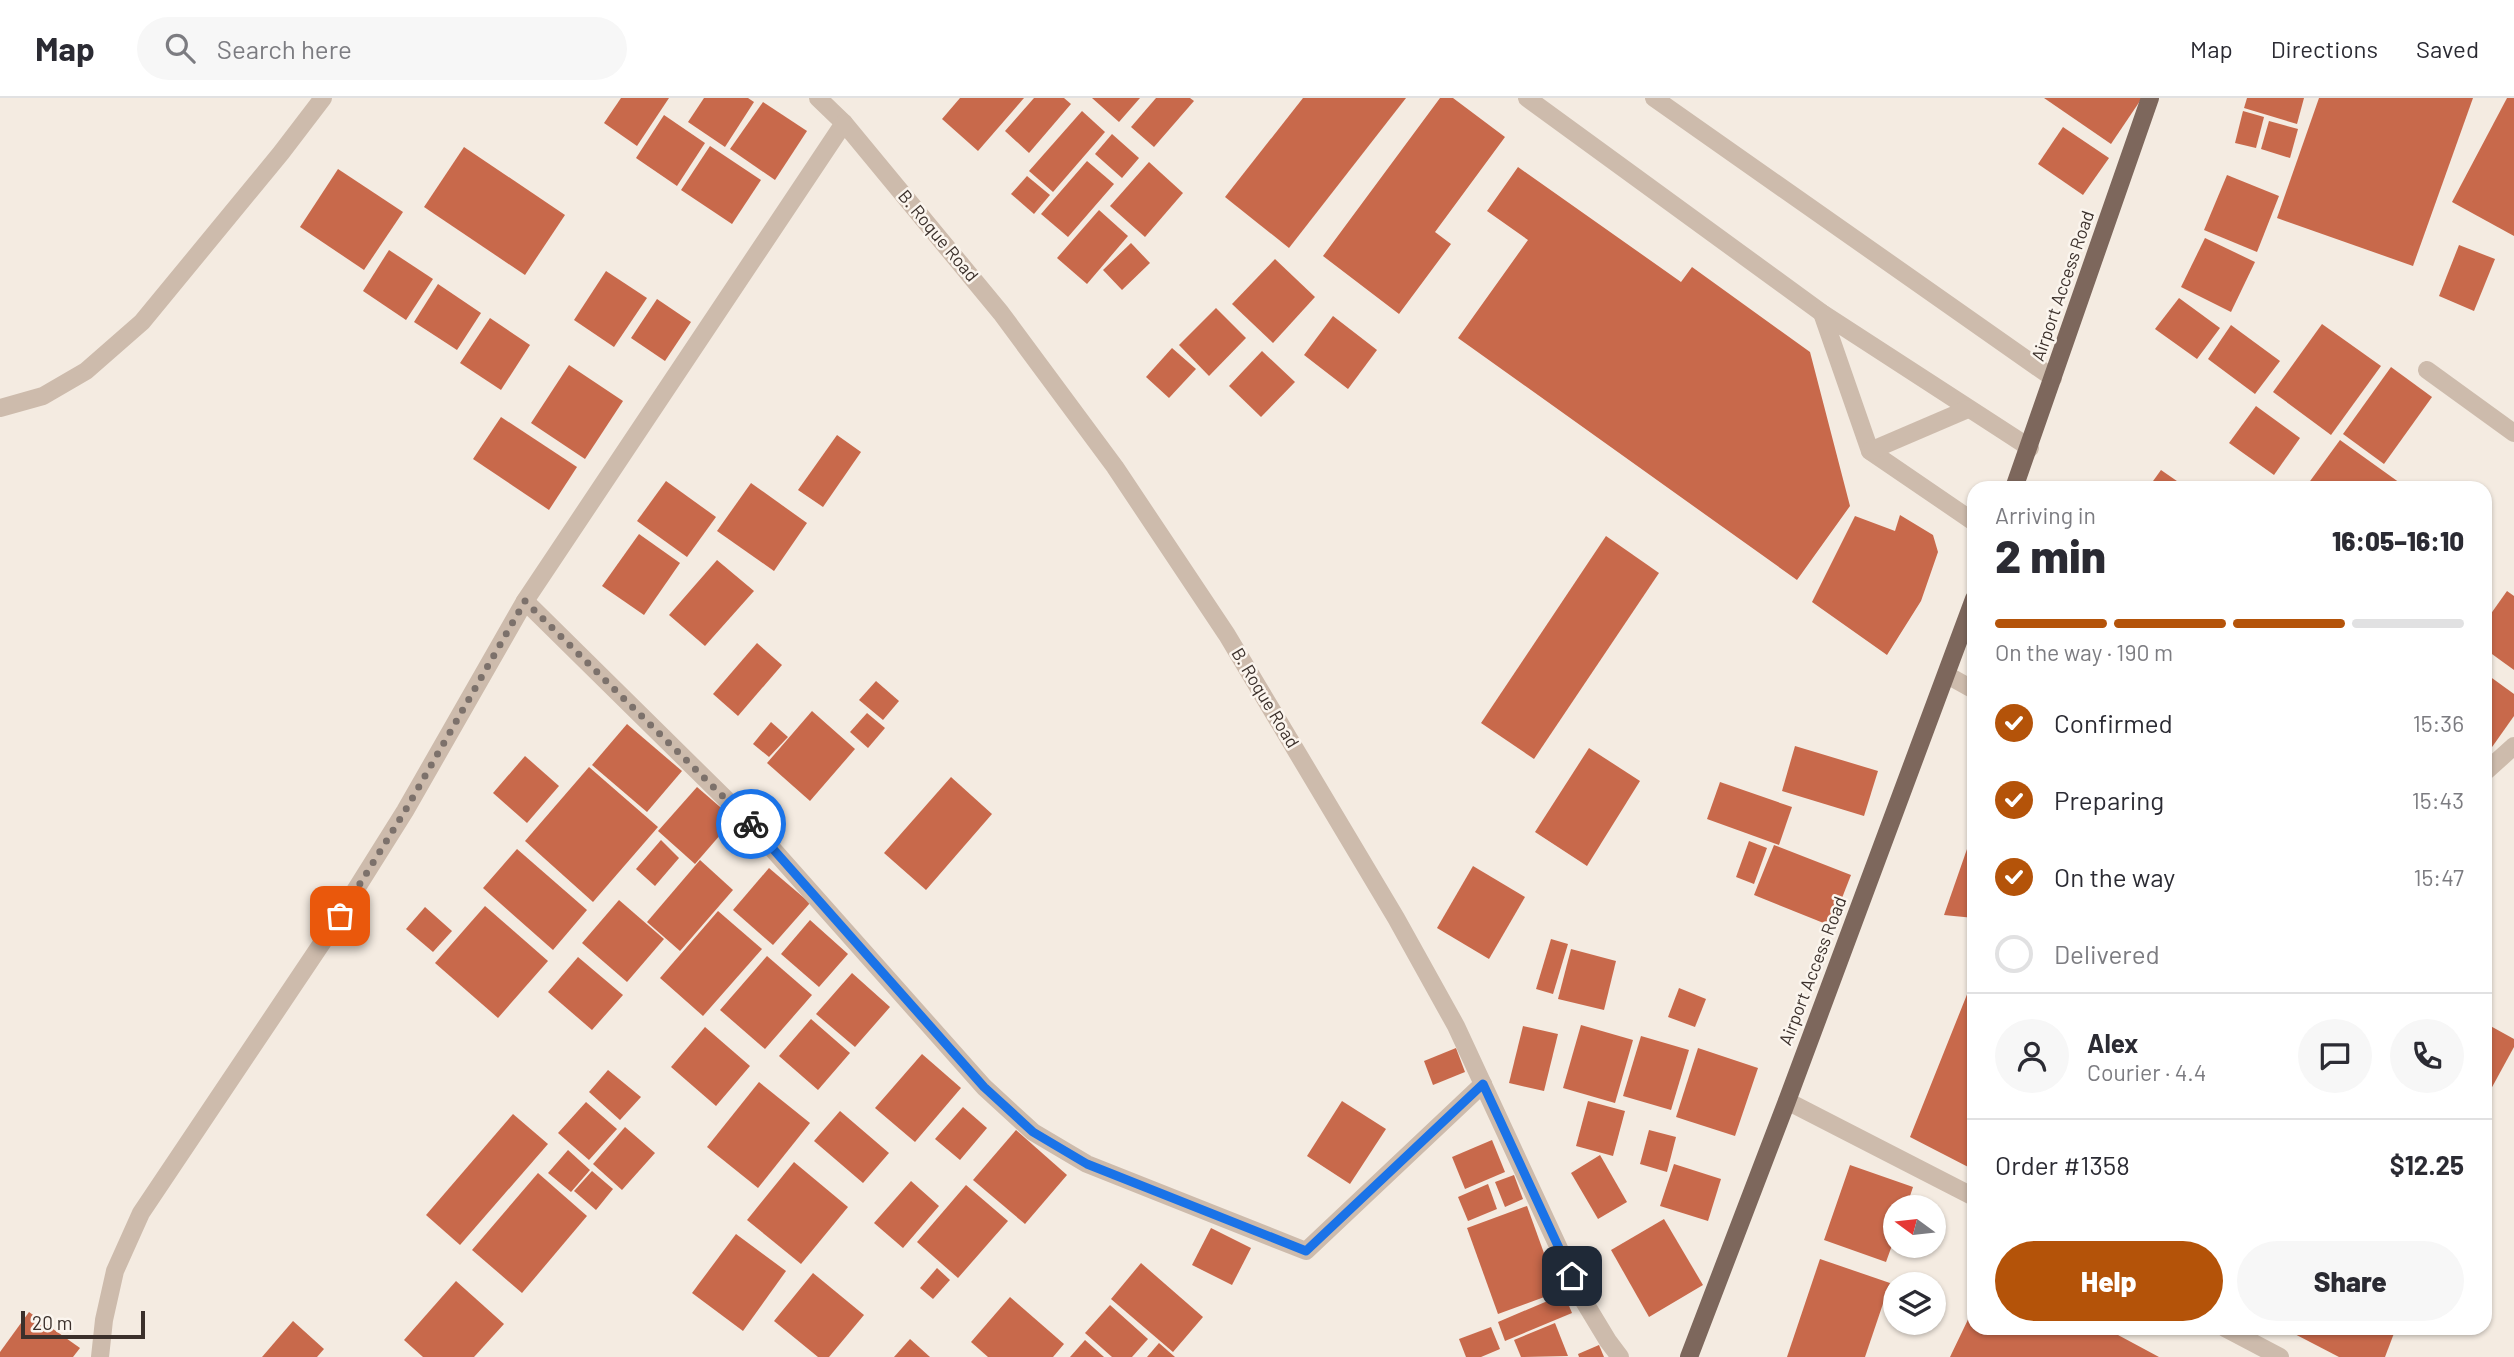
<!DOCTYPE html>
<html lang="en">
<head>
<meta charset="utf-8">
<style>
  :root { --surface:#fff; --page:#f7f7f7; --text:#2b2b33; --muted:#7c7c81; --line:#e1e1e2; --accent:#b45309 }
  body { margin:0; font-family:Barlow,sans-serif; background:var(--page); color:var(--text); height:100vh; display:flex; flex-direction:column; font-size:26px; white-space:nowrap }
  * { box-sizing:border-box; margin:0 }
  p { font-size:23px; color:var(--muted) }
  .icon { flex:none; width:38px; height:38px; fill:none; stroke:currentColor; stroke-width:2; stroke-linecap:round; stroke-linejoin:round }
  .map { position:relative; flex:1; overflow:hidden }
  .drawer { position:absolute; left:1967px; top:383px; width:525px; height:854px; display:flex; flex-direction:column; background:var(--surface); border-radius:21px; box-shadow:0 2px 5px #0004 }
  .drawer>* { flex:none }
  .needle { width:46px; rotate:285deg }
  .fabs { position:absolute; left:1883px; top:1097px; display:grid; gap:14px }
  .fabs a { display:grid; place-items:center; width:63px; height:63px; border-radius:50%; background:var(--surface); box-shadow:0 2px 5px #0004; font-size:35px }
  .scale { position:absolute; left:21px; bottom:18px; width:124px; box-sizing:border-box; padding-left:7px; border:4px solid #3b302b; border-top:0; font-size:19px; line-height:24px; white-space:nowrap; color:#3b302b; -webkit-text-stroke:5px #fbf5ee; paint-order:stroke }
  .pin { position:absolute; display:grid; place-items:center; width:60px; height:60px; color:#fff; margin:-30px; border-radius:14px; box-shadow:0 4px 10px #0006 }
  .courier { position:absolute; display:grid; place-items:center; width:70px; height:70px; margin:-35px; border:5px solid #1a73e8; border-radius:50%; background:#fff; color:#222; box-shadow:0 2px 9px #0007 }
  .overview em { font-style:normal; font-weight:800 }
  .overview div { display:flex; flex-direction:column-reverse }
  .overview { display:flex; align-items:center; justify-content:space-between; height:119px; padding:0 28px }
  h1 { font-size:46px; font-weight:800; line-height:52px }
  .bar { display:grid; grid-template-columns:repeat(4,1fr); gap:10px 7px; align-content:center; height:84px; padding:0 28px }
  .bar i { height:9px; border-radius:5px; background:var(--line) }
  .bar .selected { background:var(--accent) }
  .bar p { grid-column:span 4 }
  .line { display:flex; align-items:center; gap:18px; padding:0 28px; border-top:2px solid var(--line) }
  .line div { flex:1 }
  .round { display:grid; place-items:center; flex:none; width:74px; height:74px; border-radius:37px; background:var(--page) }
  ol { padding:0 28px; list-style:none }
  li { display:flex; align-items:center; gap:21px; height:77px }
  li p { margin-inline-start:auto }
  li .icon { padding:7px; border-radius:50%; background:var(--accent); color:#fff; stroke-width:4 }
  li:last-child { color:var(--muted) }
  li i { width:38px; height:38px; border:4px solid var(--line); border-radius:50% }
  .action { display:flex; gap:14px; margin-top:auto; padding:14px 28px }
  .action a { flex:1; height:80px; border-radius:42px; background:var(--accent); color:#fff; font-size:28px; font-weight:800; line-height:80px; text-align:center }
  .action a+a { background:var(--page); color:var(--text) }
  header { display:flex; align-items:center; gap:42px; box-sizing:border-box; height:98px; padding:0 35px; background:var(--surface); border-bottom:2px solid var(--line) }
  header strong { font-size:33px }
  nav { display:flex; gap:38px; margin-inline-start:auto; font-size:24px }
  .search { width:490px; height:63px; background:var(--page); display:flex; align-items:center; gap:18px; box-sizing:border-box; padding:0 24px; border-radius:38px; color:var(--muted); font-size:26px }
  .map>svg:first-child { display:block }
</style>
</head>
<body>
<header>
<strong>Map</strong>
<div class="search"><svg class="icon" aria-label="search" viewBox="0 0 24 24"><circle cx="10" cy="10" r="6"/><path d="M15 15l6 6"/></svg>Search here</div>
<nav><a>Map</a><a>Directions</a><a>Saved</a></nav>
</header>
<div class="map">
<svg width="2514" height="1259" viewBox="0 0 2514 1259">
  <rect width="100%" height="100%" fill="#f4ebe1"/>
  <g fill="#c8694b">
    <path d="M621 0H669L637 48 604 25Z"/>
    <path d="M704 0H748L754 4 725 49 688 24Z"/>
    <path d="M960 0H1024L978 53 942 21Z"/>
    <path d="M1034 0H1064L1071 6 1029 55 1005 33Z"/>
    <path d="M1092 0H1140L1119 24Z"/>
    <path d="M1156 0H1190L1194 3 1154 49 1131 29Z"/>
    <path d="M1303 0H1406L1289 150 1225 99Z"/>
    <path d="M1440 0H1453L1505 39 1435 134 1451 146 1399 216 1323 158Z"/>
    <path d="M2044 0H2142L2111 46Z"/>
    <path d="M2247 0H2304L2297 26 2244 10Z"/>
    <path d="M2319 0H2473L2413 168 2277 120Z"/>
    <path d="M2507 0H2514V138L2452 104Z"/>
    <path d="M763 4 807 33 775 82 730 51Z"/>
    <path d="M1082 13 1105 34 1053 94 1029 73Z"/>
    <path d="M2243 13 2264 19 2256 50 2235 45Z"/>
    <path d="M664 17 705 45 677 88 636 60Z"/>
    <path d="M2269 23 2298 31 2290 60 2261 51Z"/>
    <path d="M2063 29 2109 60 2083 97 2038 66Z"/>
    <path d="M1112 36 1139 60 1122 80 1095 56Z"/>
    <path d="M710 48 761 82 732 126 681 92Z"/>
    <path d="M464 49 565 117 525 177 424 109Z"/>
    <path d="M1087 63 1114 86 1068 139 1041 116Z"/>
    <path d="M1149 64 1183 95 1145 139 1110 108Z"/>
    <path d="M1518 69 1681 184 1692 169 1810 254 1850 408 1797 482 1458 240 1528 142 1487 113Z"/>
    <path d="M338 71 403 114 364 172 300 129Z"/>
    <path d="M2227 77 2279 98 2257 154 2204 132Z"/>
    <path d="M1027 78 1050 97 1034 116 1011 96Z"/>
    <path d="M1099 112 1128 138 1087 186 1057 160Z"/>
    <path d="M2205 140 2255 164 2231 214 2181 189Z"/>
    <path d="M1131 145 1150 165 1122 192 1103 172Z"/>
    <path d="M2459 147 2495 161 2474 213 2439 198Z"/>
    <path d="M389 152 433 181 406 222 363 193Z"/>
    <path d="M1275 161 1315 199 1273 245 1232 206Z"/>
    <path d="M606 173 647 200 614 249 574 222Z"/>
    <path d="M438 186 481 215 457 252 414 224Z"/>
    <path d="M2179 200 2220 230 2197 261 2155 231Z"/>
    <path d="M657 201 691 224 665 263 631 240Z"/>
    <path d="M1216 210 1246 240 1209 278 1179 247Z"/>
    <path d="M1333 218 1377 252 1348 291 1304 257Z"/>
    <path d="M490 220 530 247 501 292 460 265Z"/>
    <path d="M2322 226 2381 268 2331 337 2273 294Z"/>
    <path d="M2231 227 2280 263 2255 296 2208 261Z"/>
    <path d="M1172 250 1196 271 1169 300 1146 279Z"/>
    <path d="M1262 253 1295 284 1261 319 1229 288Z"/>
    <path d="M569 267 623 303 585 361 531 325Z"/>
    <path d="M2391 269 2432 299 2384 366 2343 336Z"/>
    <path d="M2256 308 2300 340 2274 377 2229 345Z"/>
    <path d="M501 319 577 369 549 412 473 361Z"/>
    <path d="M837 337 861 354 823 409 798 392Z"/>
    <path d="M2340 342 2407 390H2305Z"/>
    <path d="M2161 372 2187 390H2148Z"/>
    <path d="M666 383 716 419 687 459 637 423Z"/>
    <path d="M751 385 807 425 774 473 717 433Z"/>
    <path d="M1900 417 1933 437 1938 454 1921 503 1887 557 1812 504 1855 418 1895 433Z"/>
    <path d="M639 436 680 465 644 517 602 488Z"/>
    <path d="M1606 438 1659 475 1534 661 1481 625Z"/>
    <path d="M717 462 754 493 705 548 669 517Z"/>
    <path d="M2507 493 2514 498V572L2485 551V524Z"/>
    <path d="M757 545 782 567 738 618 713 596Z"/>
    <path d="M2485 575 2514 596V618L2485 659Z"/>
    <path d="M876 583 899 603 883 622 859 602Z"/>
    <path d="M812 613 855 651 810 703 767 665Z"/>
    <path d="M867 615 885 630 868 650 850 634Z"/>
    <path d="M771 624 788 639 769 659 753 646Z"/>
    <path d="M627 626 682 673 647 714 592 667Z"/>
    <path d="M1795 648 1878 673 1864 718 1782 693Z"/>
    <path d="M1589 650 1640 683 1587 768 1535 734Z"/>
    <path d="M525 658 559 688 527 725 493 695Z"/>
    <path d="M589 669 658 729 593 804 525 743Z"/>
    <path d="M951 679 992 716 926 792 884 755Z"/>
    <path d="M1720 684 1792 709 1779 747 1707 721Z"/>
    <path d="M697 689 734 721 695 766 658 733Z"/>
    <path d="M1974 731V820L1944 817Z"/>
    <path d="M661 742 679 760 655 788 636 771Z"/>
    <path d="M1749 743 1767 750 1754 786 1736 779Z"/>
    <path d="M1774 747 1851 777 1831 828 1754 797Z"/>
    <path d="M517 751 587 812 553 852 483 790Z"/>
    <path d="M700 762 733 792 680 853 647 824Z"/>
    <path d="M1473 768 1525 799 1489 861 1437 830Z"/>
    <path d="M769 770 810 805 773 847 733 812Z"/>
    <path d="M619 802 664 841 627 884 582 845Z"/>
    <path d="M485 808 548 863 498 920 435 865Z"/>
    <path d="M425 809 452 833 433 854 406 831Z"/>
    <path d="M718 813 762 851 703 918 660 880Z"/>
    <path d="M810 822 848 856 819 889 781 856Z"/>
    <path d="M1551 841 1568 846 1553 896 1536 891Z"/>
    <path d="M1571 851 1616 863 1604 912 1558 901Z"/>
    <path d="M767 858 812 897 765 951 720 912Z"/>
    <path d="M578 859 623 897 592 932 548 894Z"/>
    <path d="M852 875 890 909 855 949 816 916Z"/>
    <path d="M1974 879V1072L1910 1039Z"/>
    <path d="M1679 890 1706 901 1695 929 1668 919Z"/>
    <path d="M811 921 850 955 818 992 779 958Z"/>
    <path d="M2485 925 2514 941V949L2485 1002Z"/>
    <path d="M1581 927 1633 942 1615 1005 1563 990Z"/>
    <path d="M1523 928 1558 936 1544 993 1509 985Z"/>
    <path d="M705 929 750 968 716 1008 671 969Z"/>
    <path d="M1641 938 1689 952 1671 1012 1623 998Z"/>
    <path d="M1456 950 1465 974 1433 987 1424 963Z"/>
    <path d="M1698 950 1758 970 1735 1038 1676 1019Z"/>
    <path d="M922 956 961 990 915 1044 875 1010Z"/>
    <path d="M608 972 641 999 620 1022 589 994Z"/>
    <path d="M759 984 810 1025 758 1090 707 1049Z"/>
    <path d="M1342 1003 1386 1031 1350 1086 1307 1058Z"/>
    <path d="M1588 1003 1625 1013 1613 1058 1576 1048Z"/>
    <path d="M586 1004 617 1031 589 1062 558 1035Z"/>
    <path d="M963 1009 987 1030 960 1062 935 1041Z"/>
    <path d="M840 1013 889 1055 863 1085 814 1043Z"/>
    <path d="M513 1016 548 1046 460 1147 426 1117Z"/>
    <path d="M625 1029 655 1055 622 1092 593 1066Z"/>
    <path d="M1016 1032 1067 1077 1025 1126 973 1082Z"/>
    <path d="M1649 1032 1676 1039 1667 1074 1640 1066Z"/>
    <path d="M1492 1042 1505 1074 1465 1091 1452 1059Z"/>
    <path d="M568 1052 590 1072 571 1094 548 1075Z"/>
    <path d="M1600 1057 1627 1104 1598 1121 1571 1075Z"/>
    <path d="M794 1064 848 1109 801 1166 747 1122Z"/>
    <path d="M1674 1066 1721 1081 1708 1123 1660 1108Z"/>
    <path d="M1850 1067 1913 1089 1906 1110H1895V1139L1886 1164 1824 1142Z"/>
    <path d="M592 1073 613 1091 596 1112 574 1093Z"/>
    <path d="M538 1075 587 1118 522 1195 472 1152Z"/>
    <path d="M1514 1077 1523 1101 1505 1109 1495 1084Z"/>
    <path d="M911 1083 939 1108 903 1150 874 1125Z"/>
    <path d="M1488 1086 1497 1111 1468 1123 1458 1099Z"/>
    <path d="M966 1087 1008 1123 958 1180 917 1144Z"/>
    <path d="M1527 1108 1558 1194 1498 1216 1467 1130Z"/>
    <path d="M1664 1121 1703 1187 1649 1219 1611 1152Z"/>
    <path d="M1211 1130 1251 1150 1232 1187 1192 1167Z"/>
    <path d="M736 1136 786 1173 743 1233 692 1195Z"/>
    <path d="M1820 1161 1890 1185 1865 1259H1787Z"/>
    <path d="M1141 1165 1203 1219 1173 1254 1111 1201Z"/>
    <path d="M937 1170 950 1182 933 1201 920 1190Z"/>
    <path d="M813 1175 864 1217 829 1259H818L774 1223Z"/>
    <path d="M456 1183 504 1226 474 1259H423L404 1242Z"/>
    <path d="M1564 1196 1572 1215 1505 1243 1498 1224Z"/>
    <path d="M1010 1199 1064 1246 1053 1259H988L971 1244Z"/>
    <path d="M1110 1207 1148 1241 1132 1259H1112L1085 1235Z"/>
    <path d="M1974 1209V1230H2105L2159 1259H1950Z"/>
    <path d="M29 1214 80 1250 73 1259H0V1254Z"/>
    <path d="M293 1223 324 1251 317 1259H262Z"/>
    <path d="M1555 1225 1568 1258 1521 1259 1514 1242Z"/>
    <path d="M1491 1229 1500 1251 1481 1259H1466L1459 1241Z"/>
    <path d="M2283 1230H2396L2385 1259H2339Z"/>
    <path d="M910 1241 930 1259H894Z"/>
    <path d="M1085 1242 1104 1259H1070Z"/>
    <path d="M1159 1245 1175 1259H1147Z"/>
    <path d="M1599 1247 1604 1259H1579L1578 1256Z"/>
  </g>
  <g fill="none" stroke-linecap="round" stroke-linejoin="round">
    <g stroke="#cdbbac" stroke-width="18">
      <path d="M1527 0 1822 215 2030 350"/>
      <path d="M1654 0 2053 280"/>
      <path d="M1822 215 1870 353 1974 424"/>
      <path d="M1870 353 1968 311"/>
      <path d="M1787 1003 1974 1099"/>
      <path d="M2225 1230 2280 1259"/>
    </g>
    <g stroke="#cdbbac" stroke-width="18">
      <path d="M818 0 844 25"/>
      <path d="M2427 272 2514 335"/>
      <path d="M0 310 43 298 86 273 142 224 281 55 323 0"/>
      <path d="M525 503 745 720 984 989 1033 1034 1087 1066 1306 1153 1483 986"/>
      <path d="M1947 577 1974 592"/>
      <path d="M2485 674 2514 648"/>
    </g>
    <path stroke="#cdbbac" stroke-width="18" d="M100 1259 104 1222 115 1173 141 1115 326 839 405 713 525 503 844 25 1001 215 1115 369 1227 537 1396 820 1456 928 1582 1200 1608 1243 1620 1259"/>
    <g stroke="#7d675c" stroke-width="18">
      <path d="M2014 390 2150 0"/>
      <path d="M1689 1259 1787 1003 1974 501"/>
    </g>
  </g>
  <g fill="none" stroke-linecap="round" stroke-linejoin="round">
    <path stroke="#7c716b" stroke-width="7" stroke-dasharray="0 12.6" d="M340 818 405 713 525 503 751 726"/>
    <path stroke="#1a73e8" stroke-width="9" d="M751 726 984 989 1033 1034 1087 1066 1306 1153 1483 986 1572 1178"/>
  </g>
  <g text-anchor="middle" stroke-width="5" stroke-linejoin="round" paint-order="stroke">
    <g font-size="18" fill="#3b302b" stroke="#fbf5ee">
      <text transform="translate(938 138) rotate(50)" y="6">B. Roque Road</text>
      <text transform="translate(2063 188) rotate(-71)" y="6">Airport Access Road</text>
      <text transform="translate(1265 600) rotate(59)" y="6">B. Roque Road</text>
      <text transform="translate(1813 873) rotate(-69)" y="6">Airport Access Road</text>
    </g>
  </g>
</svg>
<div class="fabs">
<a><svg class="needle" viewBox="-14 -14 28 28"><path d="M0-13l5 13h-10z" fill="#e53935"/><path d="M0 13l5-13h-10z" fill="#7c7c81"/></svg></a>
<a><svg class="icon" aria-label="layers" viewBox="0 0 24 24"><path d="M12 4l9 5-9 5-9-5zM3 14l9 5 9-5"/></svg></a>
</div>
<div class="scale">20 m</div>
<div class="pin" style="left:340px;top:818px;background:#ea580c"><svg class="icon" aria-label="bag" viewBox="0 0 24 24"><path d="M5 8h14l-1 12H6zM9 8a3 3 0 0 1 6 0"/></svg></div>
<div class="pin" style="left:1572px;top:1178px;background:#1f2937"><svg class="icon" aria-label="home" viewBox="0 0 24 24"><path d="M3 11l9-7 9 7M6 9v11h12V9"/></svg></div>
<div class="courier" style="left:751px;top:726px"><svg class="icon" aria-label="bike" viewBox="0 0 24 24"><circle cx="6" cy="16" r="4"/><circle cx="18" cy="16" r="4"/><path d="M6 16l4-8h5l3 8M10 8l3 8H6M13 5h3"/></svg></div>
<section class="drawer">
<div class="overview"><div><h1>2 min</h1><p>Arriving in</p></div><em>16:05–16:10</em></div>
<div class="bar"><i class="selected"></i><i class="selected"></i><i class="selected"></i><i></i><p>On the way · 190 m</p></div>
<ol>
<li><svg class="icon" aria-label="check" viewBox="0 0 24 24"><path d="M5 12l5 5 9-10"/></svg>Confirmed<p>15:36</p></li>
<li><svg class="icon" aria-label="check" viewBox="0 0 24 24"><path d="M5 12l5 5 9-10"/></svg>Preparing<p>15:43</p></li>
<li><svg class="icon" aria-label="check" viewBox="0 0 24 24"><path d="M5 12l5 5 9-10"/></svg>On the way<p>15:47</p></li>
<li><i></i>Delivered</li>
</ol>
<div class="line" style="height:126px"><a class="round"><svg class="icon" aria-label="person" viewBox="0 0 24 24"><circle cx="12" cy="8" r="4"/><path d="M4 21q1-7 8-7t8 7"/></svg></a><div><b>Alex</b><p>Courier · 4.4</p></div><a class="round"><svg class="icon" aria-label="chat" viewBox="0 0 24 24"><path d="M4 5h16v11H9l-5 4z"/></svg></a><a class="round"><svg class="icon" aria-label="phone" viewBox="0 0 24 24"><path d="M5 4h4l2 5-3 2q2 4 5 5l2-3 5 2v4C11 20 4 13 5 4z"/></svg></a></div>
<div class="line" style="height:91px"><div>Order #1358</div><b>$12.25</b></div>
<div class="action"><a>Help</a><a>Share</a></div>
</section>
</div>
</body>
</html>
